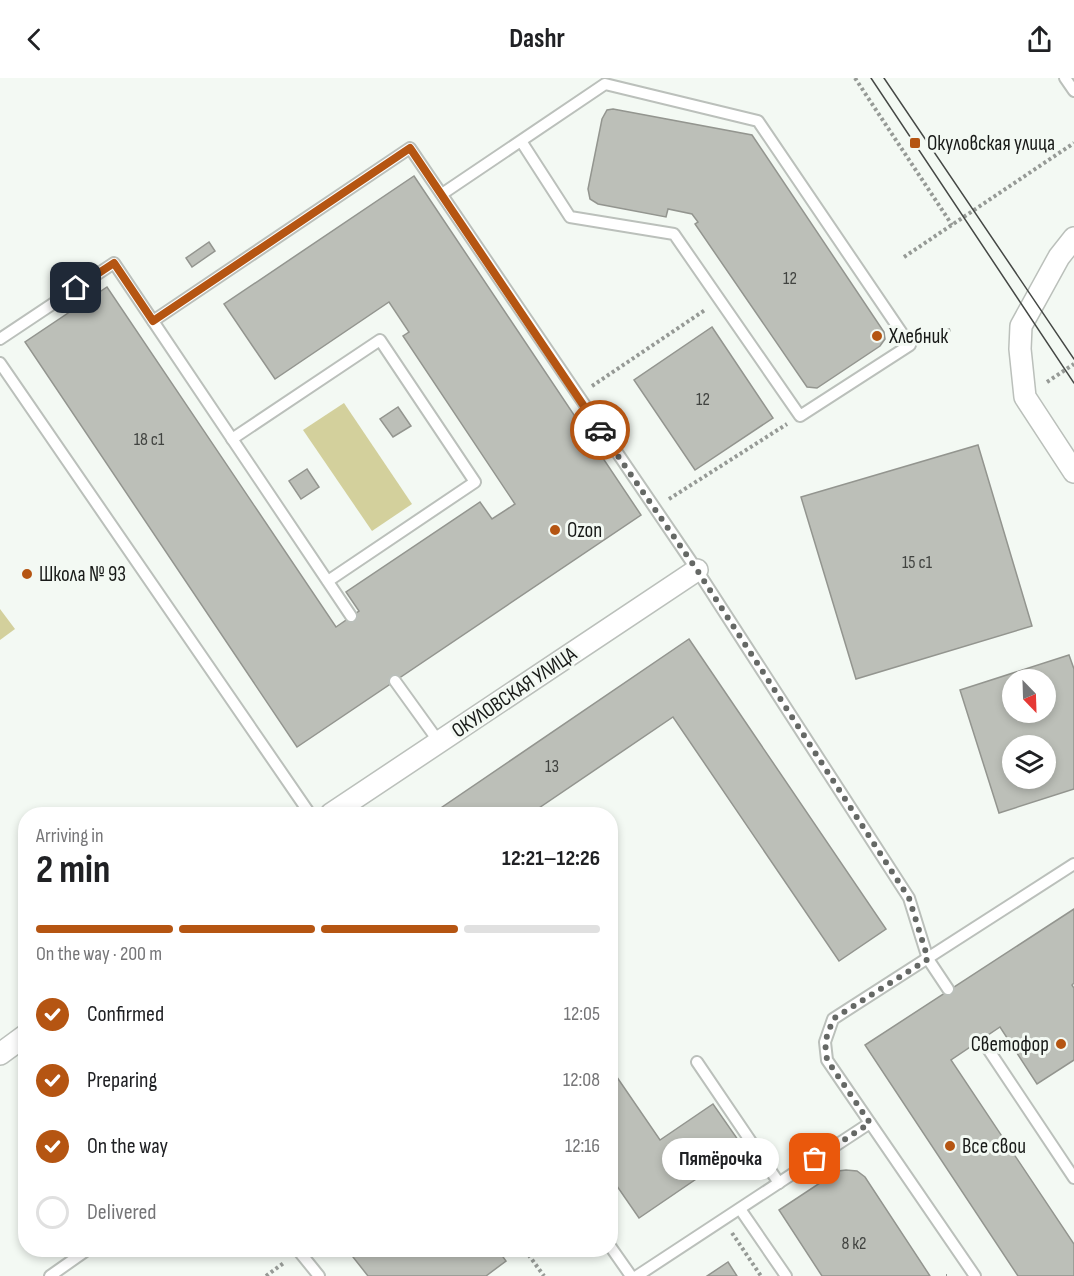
<!DOCTYPE html>
<html lang="en">
<head>
<meta charset="utf-8">
<style>
  :root { --surface:#fff; --page:#f6f6f6; --text:#202124; --muted:#757577; --line:#e0e0e0; --accent:#b55512 }
  body { margin:0; font-family:"Sofia Sans Condensed",sans-serif; background:var(--page); color:var(--text); height:100vh; display:flex; flex-direction:column; font-size:22px; white-space:nowrap }
  * { box-sizing:border-box; margin:0 }
  p { font-size:20px; color:var(--muted) }
  .icon { flex:none; width:33px; height:33px; fill:none; stroke:currentColor; stroke-width:2; stroke-linecap:round; stroke-linejoin:round }
  .map { position:relative; flex:1; overflow:hidden }
  .side { position:absolute; left:18px; top:729px; width:600px; height:450px; display:flex; flex-direction:column; background:var(--surface); border-radius:24px; box-shadow:0 3px 9px #0003 }
  .side>* { flex:none }
  .needle { width:39px; rotate:157deg }
  .fabs { position:absolute; left:1002px; top:591px; display:grid; gap:12px }
  .fabs a { display:grid; place-items:center; width:54px; height:54px; border-radius:50%; background:var(--surface); box-shadow:0 3px 9px #0003; font-size:30px }
  .pin { position:absolute; display:grid; place-items:center; width:51px; height:51px; color:#fff; margin:-26px; border-radius:12px; box-shadow:0 3px 9px #0006 }
  .courier { position:absolute; display:grid; place-items:center; width:60px; height:60px; margin:-30px; border:4px solid #b55512; border-radius:50%; background:#fff; color:#222; box-shadow:0 2px 8px #0007 }
  .bubble { position:absolute; height:42px; border-radius:21px; background:var(--surface); box-shadow:0 3px 9px #0003; font-size:20px; font-weight:700; line-height:42px; text-align:center }
  .overview em { font-style:normal; font-weight:700 }
  .overview div { display:flex; flex-direction:column-reverse }
  .overview { display:flex; align-items:center; justify-content:space-between; height:102px; padding:0 18px }
  h1 { font-size:39px; font-weight:700; line-height:45px }
  .bar { display:grid; grid-template-columns:repeat(4,1fr); gap:9px 6px; align-content:center; height:72px; padding:0 18px }
  .bar i { height:8px; border-radius:4px; background:var(--line) }
  .bar .selected { background:var(--accent) }
  .bar p { grid-column:span 4 }
  ol { padding:0 18px; list-style:none }
  li { display:flex; align-items:center; gap:18px; height:66px }
  li p { margin-inline-start:auto }
  li .icon { padding:6px; border-radius:50%; background:var(--accent); color:#fff; stroke-width:4 }
  li:last-child { color:var(--muted) }
  li i { width:33px; height:33px; border:3px solid var(--line); border-radius:50% }
  header { display:flex; justify-content:space-between; align-items:center; height:78px; padding:0 18px; background:var(--surface); font-size:27px; font-weight:700 }
  .map>svg:first-child { display:block }
</style>
</head>
<body>
<header><svg class="icon" aria-label="back" viewBox="0 0 24 24"><path d="M15 5l-7 7 7 7"/></svg>Dashr<svg class="icon" aria-label="share" viewBox="0 0 24 24"><path d="M12 15V3M7 8l5-5 5 5M5 13v7h14v-7"/></svg></header>
<div class="map">
<svg width="1074" height="1198" viewBox="0 0 1074 1198">
  <rect width="100%" height="100%" fill="#f3f9f3"/>
  <g fill="#d3d09c">
    <path d="M344 325 412 426 372 453 303 352Z"/>
    <path d="M0 531 15 551 0 562Z"/>
  </g>
  <g fill="#bcbfb8" stroke="#93958f" stroke-width="1.5" fill-rule="evenodd">
    <path d="M613 31 752 57 884 254 885 261 880 268 817 310 807 309 695 146 698 144 692 136 668 131 666 139 598 126 590 121 588 111 602 41 607 32Z"/>
    <path d="M414 98 641 437 297 669 25 264 107 209 336 549 359 533 346 514 480 424 492 441 515 426 403 258 409 254 389 224 275 301 224 226Z"/>
    <path d="M209 164 215 173 192 189 186 180Z"/>
    <path d="M712 249 773 340 695 392 634 302Z"/>
    <path d="M398 329 411 348 393 359 380 341Z"/>
    <path d="M978 367 1032 548 856 601 801 419Z"/>
    <path d="M307 391 319 409 301 421 289 403Z"/>
    <path d="M689 561 886 851 839 883 673 639 530 736H432Z"/>
    <path d="M1069 577 1074 591V711L999 735 960 612ZM1012 602H1046V634H1012ZM1012 668H1046V700H1012Z"/>
    <path d="M1074 831V905L1072 907 1074 910V982L1037 1006 1000 949 951 982 1074 1166V1198H1018L865 967Z"/>
    <path d="M610 989 660 1062 713 1026 743 1069 639 1140 610 1098Z"/>
    <path d="M846 1092 857 1093 865 1099 930 1198H822L779 1132 838 1093Z"/>
    <path d="M352 1172H498L506 1183 486 1198H368L349 1174Z"/>
    <path d="M728 1184 737 1198H707Z"/>
  </g>
  <g fill="none" stroke-linecap="round" stroke-linejoin="round">
    <g stroke="#bbc0bb" stroke-width="14">
      <g id="lane">
        <path d="M1065 0 1074 13"/>
        <path d="M442 116 605 6 758 43 910 267 800 338 674 156 570 139 521 63"/>
        <path d="M153 243 410 70 697 492 909 820 928 881 948 911"/>
        <path d="M0 261 114 185 351 538"/>
        <path d="M0 285 310 736"/>
        <path d="M232 361 380 262 475 404 328 503"/>
        <path d="M395 603 439 664"/>
        <path d="M982 962 1074 1100"/>
        <path d="M697 984 779 1105"/>
        <path d="M740 1131 786 1198"/>
        <path d="M610 1168 631 1198"/>
        <path d="M298 1172 319 1198"/>
        <path d="M50 1198 87 1172"/>
        <path d="M637 1198 870 1045"/>
        <path d="M975 1198 827 982 825 964 833 941 1074 786"/>
      </g>
    </g>
    <g stroke="#bbc0bb" stroke-width="24">
      <g id="street">
        <path d="M1074 160 1059 179 1021 248 1020 271 1025 319 1074 394"/>
        <path d="M331 736 697 492"/>
        <path d="M0 976 26 957"/>
      </g>
    </g>
    <g stroke="#969a96" stroke-width="4" stroke-dasharray="3 3" stroke-linecap="butt">
      <path d="M855 0 952 147"/>
      <path d="M904 179 1074 65"/>
      <path d="M925 261 953 251"/>
      <path d="M1047 304 1074 286"/>
      <path d="M592 308 705 232"/>
      <path d="M669 421 787 346"/>
      <path d="M732 1155 761 1198"/>
      <path d="M525 1172 544 1198"/>
      <path d="M266 1198 285 1184"/>
      <path d="M946 1198H947"/>
    </g>
    <use href="#lane" stroke="#fff" stroke-width="10"/>
    <use href="#street" stroke="#fff" stroke-width="21"/>
    <g stroke="#454845" stroke-width="1.5">
      <path d="M871 0 1074 305"/>
      <path d="M884 0 1074 281"/>
    </g>
  </g>
  <g fill="none" stroke-linecap="round" stroke-linejoin="round">
    <path stroke="#656865" stroke-width="6" stroke-dasharray="0 10.8" d="M600 352 697 492 909 820 928 881 833 941 825 964 827 982 870 1045 815 1081"/>
    <path stroke="#b55512" stroke-width="8" d="M76 210 114 185 153 243 410 70 600 352"/>
  </g>
  <g fill="#b55512" stroke="#f3f9f3" stroke-width="2">
    <rect x="909" y="59" width="12" height="12" rx="3"/>
    <circle cx="877" cy="258" r="6"/>
    <circle cx="555" cy="452" r="6"/>
    <circle cx="27" cy="496" r="6"/>
    <circle cx="1061" cy="966" r="6"/>
    <circle cx="950" cy="1068" r="6"/>
  </g>
  <g text-anchor="middle" stroke-width="6" stroke-linejoin="round" paint-order="stroke">
    <g font-size="18" fill="#414340">
      <text x="790" y="206">12</text>
      <text x="703" y="327">12</text>
      <text x="149" y="367">18 с1</text>
      <text x="917" y="490">15 с1</text>
      <text x="552" y="694">13</text>
      <text x="854" y="1171">8 к2</text>
    </g>
    <g font-size="21" fill="#181a18" stroke="#f3f9f3" text-anchor="start">
      <text x="927" y="72">Окуловская улица</text>
      <text x="889" y="265">Хлебник</text>
      <text x="567" y="459">Ozon</text>
      <text x="39" y="503">Школа № 93</text>
      <text x="1049" y="973" text-anchor="end">Светофор</text>
      <text x="962" y="1075">Все свои</text>
    </g>
    <g font-size="21" fill="#181a18" stroke="#f3f9f3">
      <text transform="translate(514 614) rotate(-34)" y="7">ОКУЛОВСКАЯ УЛИЦА</text>
    </g>
  </g>
</svg>
<div class="fabs">
<a><svg class="needle" viewBox="-14 -14 28 28"><path d="M0-13l5 13h-10z" fill="#e53935"/><path d="M0 13l5-13h-10z" fill="#757577"/></svg></a>
<a><svg class="icon" aria-label="layers" viewBox="0 0 24 24"><path d="M12 4l9 5-9 5-9-5zM3 14l9 5 9-5"/></svg></a>
</div>
<div class="pin" style="left:815px;top:1081px;background:#ea580c"><svg class="icon" aria-label="bag" viewBox="0 0 24 24"><path d="M5 8h14l-1 12H6zM9 8a3 3 0 0 1 6 0"/></svg></div>
<div class="pin" style="left:76px;top:210px;background:#1f2937"><svg class="icon" aria-label="home" viewBox="0 0 24 24"><path d="M3 11l9-7 9 7M6 9v11h12V9"/></svg></div>
<div class="courier" style="left:600px;top:352px"><svg class="icon" aria-label="car" viewBox="0 0 24 24"><path d="M5 17H2v-5l4-1 3-4h7l3 4 3 1v5h-3M9 17h6M6 11h13"/><circle cx="7" cy="17" r="2"/><circle cx="17" cy="17" r="2"/></svg></div>
<div class="bubble" style="left:662px;top:1060px;width:117px">Пятёрочка</div>
<section class="side">
<div class="overview"><div><h1>2 min</h1><p>Arriving in</p></div><em>12:21–12:26</em></div>
<div class="bar"><i class="selected"></i><i class="selected"></i><i class="selected"></i><i></i><p>On the way · 200 m</p></div>
<ol>
<li><svg class="icon" aria-label="check" viewBox="0 0 24 24"><path d="M5 12l5 5 9-10"/></svg>Confirmed<p>12:05</p></li>
<li><svg class="icon" aria-label="check" viewBox="0 0 24 24"><path d="M5 12l5 5 9-10"/></svg>Preparing<p>12:08</p></li>
<li><svg class="icon" aria-label="check" viewBox="0 0 24 24"><path d="M5 12l5 5 9-10"/></svg>On the way<p>12:16</p></li>
<li><i></i>Delivered</li>
</ol>
</section>
</div>
</body>
</html>
